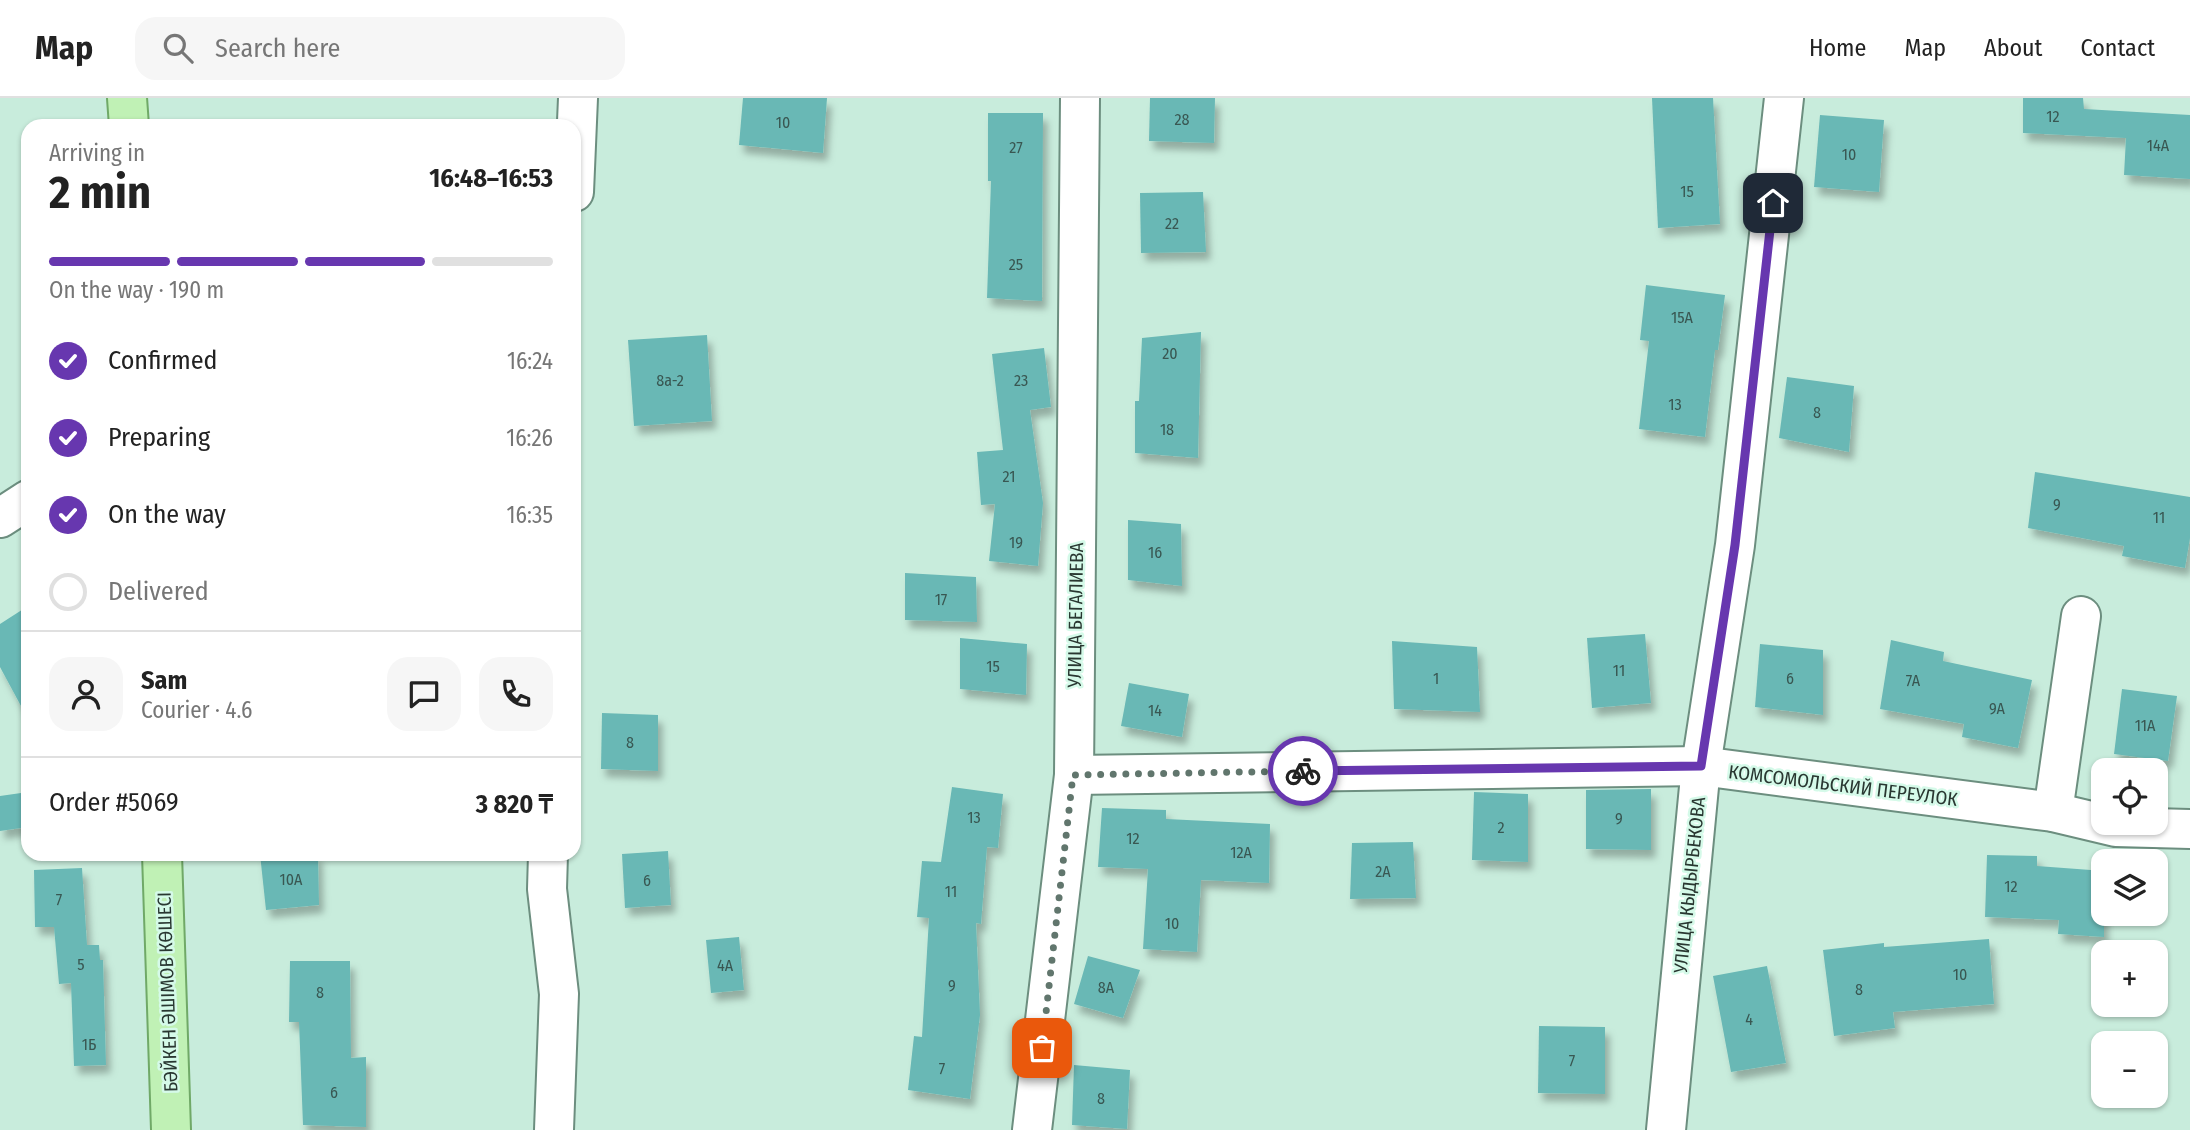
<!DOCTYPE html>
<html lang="en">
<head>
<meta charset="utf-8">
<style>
  :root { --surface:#fff; --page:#f6f6f6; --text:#222; --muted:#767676; --line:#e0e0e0; --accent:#6737af }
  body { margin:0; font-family:"Fira Sans Condensed",sans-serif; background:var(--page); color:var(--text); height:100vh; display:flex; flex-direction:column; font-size:26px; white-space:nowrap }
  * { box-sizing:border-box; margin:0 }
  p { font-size:23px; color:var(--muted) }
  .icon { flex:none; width:38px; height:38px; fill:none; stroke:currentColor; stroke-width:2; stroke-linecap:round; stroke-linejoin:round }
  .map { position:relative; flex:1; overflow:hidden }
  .panel { position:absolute; left:21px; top:21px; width:560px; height:742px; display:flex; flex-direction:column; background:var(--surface); border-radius:21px; box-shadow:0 2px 5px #0004 }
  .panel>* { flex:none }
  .buttons { position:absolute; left:2091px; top:660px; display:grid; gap:14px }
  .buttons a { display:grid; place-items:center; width:77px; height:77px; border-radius:14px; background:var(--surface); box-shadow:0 2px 5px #0004; font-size:35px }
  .pin { position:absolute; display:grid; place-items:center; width:60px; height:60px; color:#fff; margin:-30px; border-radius:14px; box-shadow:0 4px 10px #0006 }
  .courier { position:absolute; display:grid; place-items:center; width:70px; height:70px; margin:-35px; border:5px solid #6737af; border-radius:50%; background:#fff; color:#222; box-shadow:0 2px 9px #0007 }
  .summary em { font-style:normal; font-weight:700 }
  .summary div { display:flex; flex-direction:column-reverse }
  .summary { display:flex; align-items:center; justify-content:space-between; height:119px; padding:0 28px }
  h1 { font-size:46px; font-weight:700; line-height:52px }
  .bar { display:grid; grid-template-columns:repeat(4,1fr); gap:10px 7px; align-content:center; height:84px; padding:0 28px }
  .bar i { height:9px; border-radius:5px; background:var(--line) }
  .bar .on { background:var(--accent) }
  .bar p { grid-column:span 4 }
  .line { display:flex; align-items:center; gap:18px; padding:0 28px; border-top:2px solid var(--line) }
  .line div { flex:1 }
  .round { display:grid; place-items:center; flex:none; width:74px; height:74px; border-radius:21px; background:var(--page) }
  ol { padding:0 28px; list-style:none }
  li { display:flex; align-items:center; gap:21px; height:77px }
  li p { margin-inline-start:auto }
  li .icon { padding:7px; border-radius:50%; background:var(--accent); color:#fff; stroke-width:4 }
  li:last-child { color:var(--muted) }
  li i { width:38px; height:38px; border:4px solid var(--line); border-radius:50% }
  header { display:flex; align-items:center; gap:42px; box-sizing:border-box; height:98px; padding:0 35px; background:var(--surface); border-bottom:2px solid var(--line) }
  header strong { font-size:33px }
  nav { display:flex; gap:38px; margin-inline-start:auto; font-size:24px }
  .search { width:490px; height:63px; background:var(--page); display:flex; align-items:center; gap:18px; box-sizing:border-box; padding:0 24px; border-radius:21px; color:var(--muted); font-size:26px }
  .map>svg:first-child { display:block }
</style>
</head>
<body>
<header>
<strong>Map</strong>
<div class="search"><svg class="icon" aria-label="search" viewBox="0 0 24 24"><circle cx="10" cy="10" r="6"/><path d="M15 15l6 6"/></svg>Search here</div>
<nav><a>Home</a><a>Map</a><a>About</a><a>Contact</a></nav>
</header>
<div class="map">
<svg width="2190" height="1032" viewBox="0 0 2190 1032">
  <defs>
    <filter id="shadow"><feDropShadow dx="4.5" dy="8" stdDeviation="3.5" flood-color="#0004"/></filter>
  </defs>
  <rect width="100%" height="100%" fill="#c8ecdc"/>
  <g fill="#69b8b5" filter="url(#shadow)">
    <path d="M743 0H827L823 55 739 47Z"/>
    <path d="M1150 0H1215L1214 45 1149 43Z"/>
    <path d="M1652 0H1713L1720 126 1658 130Z"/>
    <path d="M2023 0H2083L2084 11 2190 17V81L2124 77 2126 40 2023 35Z"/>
    <path d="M988 15H1043L1042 203 987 200 991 83H988Z"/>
    <path d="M1820 17 1884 22 1879 94 1814 89Z"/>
    <path d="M1203 94 1206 154 1141 155 1140 95Z"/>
    <path d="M1646 187 1725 197 1718 252H1715L1705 339 1639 331 1649 243 1640 242Z"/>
    <path d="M1201 234 1198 360 1135 355V303H1139L1142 240Z"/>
    <path d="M707 237 712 323 634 328 628 242Z"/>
    <path d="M1044 250 1051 309 1030 312 1043 405 1038 468 989 463 995 406 981 407 977 354 1003 352 992 256Z"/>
    <path d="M1787 279 1854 288 1849 354 1779 340Z"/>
    <path d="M2035 374 2190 399V440L2185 470 2122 458 2124 448 2028 430Z"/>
    <path d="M1128 422 1181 426 1182 488 1128 482Z"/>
    <path d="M905 475 976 479 977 524 905 522Z"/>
    <path d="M28 508V621L0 569V526Z"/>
    <path d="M1645 536 1651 605 1592 610 1587 540Z"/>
    <path d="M960 540 1027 546 1026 597 960 591Z"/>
    <path d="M1891 542 1944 554 1943 563 2032 582 2018 650 1962 639 1964 626 1880 611Z"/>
    <path d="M1392 543 1477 549 1480 614 1394 611Z"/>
    <path d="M1760 546 1823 552V617L1755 609Z"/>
    <path d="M1129 585 1189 596 1182 639 1121 628Z"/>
    <path d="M2122 591 2177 598 2168 663 2114 656Z"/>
    <path d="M602 615 658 617V673L601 671Z"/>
    <path d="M952 689 1003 696 998 750 987 749 981 826 976 825 980 917 970 1001 908 992 914 938 922 939 929 820 917 819 922 763 941 764Z"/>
    <path d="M1651 691V752L1586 751V692Z"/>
    <path d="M28 694V729L0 733V698Z"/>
    <path d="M1474 694 1528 696V764L1472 762Z"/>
    <path d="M1102 710 1166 712V721L1270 726 1269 785 1201 782 1197 854 1143 851 1148 771 1098 769Z"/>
    <path d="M1413 744 1416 800 1350 801 1352 745Z"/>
    <path d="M668 753 671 807 625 810 622 756Z"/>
    <path d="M260 756H318L319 807 266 812Z"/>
    <path d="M1987 757 2037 758V768L2104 773V839L2058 836 2059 822 1985 819Z"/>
    <path d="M82 770 87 847H99L100 862H103L106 967 74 968 71 885 59 886 54 829H35L34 772Z"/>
    <path d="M739 839 744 892 711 895 706 842Z"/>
    <path d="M1989 841 1994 906 1893 914 1895 930 1834 938 1823 852 1884 845V849Z"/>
    <path d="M1088 858 1140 872 1123 920 1074 906Z"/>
    <path d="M290 863H350L351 960 366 959V1029L303 1027 299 924H289Z"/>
    <path d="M1767 868 1786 965 1731 974 1713 878Z"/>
    <path d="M1539 928 1605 929V996L1538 995Z"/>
    <path d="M1074 967 1130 972 1127 1031 1072 1027Z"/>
  </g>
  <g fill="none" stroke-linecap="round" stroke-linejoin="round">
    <g stroke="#6c8e7f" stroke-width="42">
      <g id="minor">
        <path d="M574 94 578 0"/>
        <path d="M0 420 28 402"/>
        <path d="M1074 677 1701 668 2053 714 2116 729 2190 731"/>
        <path d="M2053 714 2081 518"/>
        <path d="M548 756 547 791 559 896 554 1032"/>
        <path d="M1032 1032 1074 677 1080 0"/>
        <path d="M1666 1032 1701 668 1735 447 1784 0"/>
      </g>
    </g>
    <g stroke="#70a967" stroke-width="42">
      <g id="major">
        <path d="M127 0 129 28"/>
        <path d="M162 756 171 1032"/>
      </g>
    </g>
    <use href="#minor" stroke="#fff" stroke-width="38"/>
    <use href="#major" stroke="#c0f1b5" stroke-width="38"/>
  </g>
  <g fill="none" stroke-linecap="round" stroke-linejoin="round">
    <path stroke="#61766d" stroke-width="7" stroke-dasharray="0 12.6" d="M1042 950 1073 677 1303 673"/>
    <path stroke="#6737af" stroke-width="9" d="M1303 673 1701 668 1735 447 1773 105"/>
  </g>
  <g text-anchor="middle" stroke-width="5" stroke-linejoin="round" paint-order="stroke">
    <g font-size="16" fill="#395752">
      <text x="2053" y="24">12</text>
      <text x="1182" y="27">28</text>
      <text x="783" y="30">10</text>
      <text x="2158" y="53">14А</text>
      <text x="1016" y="55">27</text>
      <text x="1849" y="62">10</text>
      <text x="1687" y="99">15</text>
      <text x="1172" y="131">22</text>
      <text x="1016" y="172">25</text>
      <text x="1682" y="225">15А</text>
      <text x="1170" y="261">20</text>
      <text x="670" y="288">8а-2</text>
      <text x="1021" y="288">23</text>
      <text x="1675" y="312">13</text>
      <text x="1817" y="320">8</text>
      <text x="1167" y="337">18</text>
      <text x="1009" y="384">21</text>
      <text x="2057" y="412">9</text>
      <text x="2159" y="425">11</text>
      <text x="1016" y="450">19</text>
      <text x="1155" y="460">16</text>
      <text x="941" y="507">17</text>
      <text x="993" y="574">15</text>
      <text x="1619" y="578">11</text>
      <text x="1436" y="586">1</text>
      <text x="1790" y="586">6</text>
      <text x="1913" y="588">7А</text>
      <text x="1997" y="616">9А</text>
      <text x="1155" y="618">14</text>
      <text x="2145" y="633">11А</text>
      <text x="630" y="650">8</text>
      <text x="974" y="725">13</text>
      <text x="1619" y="726">9</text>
      <text x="1501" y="735">2</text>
      <text x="1133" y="746">12</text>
      <text x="1241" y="760">12А</text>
      <text x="1383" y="779">2А</text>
      <text x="291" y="787">10А</text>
      <text x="647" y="788">6</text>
      <text x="2011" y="794">12</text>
      <text x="951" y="799">11</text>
      <text x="59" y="807">7</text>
      <text x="1172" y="831">10</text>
      <text x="81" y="872">5</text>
      <text x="725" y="873">4А</text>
      <text x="1960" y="882">10</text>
      <text x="952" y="893">9</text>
      <text x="1106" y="895">8А</text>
      <text x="1859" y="897">8</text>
      <text x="320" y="900">8</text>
      <text x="1749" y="927">4</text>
      <text x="89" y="952">1Б</text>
      <text x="1572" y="968">7</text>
      <text x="942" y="976">7</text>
      <text x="334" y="1000">6</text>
      <text x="1101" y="1006">8</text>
    </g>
    <g font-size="19" fill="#293731" stroke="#d5fae9">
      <text transform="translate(1075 517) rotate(-89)" y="7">УЛИЦА БЕГАЛИЕВА</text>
      <text transform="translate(1843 687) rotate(7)" y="7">КОМСОМОЛЬСКИЙ ПЕРЕУЛОК</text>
      <text transform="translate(1689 787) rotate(-84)" y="7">УЛИЦА КЫДЫРБЕКОВА</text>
      <text transform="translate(167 894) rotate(-92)" y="7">БӘЙКЕН ӘШІМОВ КӨШЕСІ</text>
    </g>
  </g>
</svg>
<div class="buttons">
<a><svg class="icon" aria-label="locate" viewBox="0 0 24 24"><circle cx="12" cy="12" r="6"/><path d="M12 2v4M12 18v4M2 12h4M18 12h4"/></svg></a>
<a><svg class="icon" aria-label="layers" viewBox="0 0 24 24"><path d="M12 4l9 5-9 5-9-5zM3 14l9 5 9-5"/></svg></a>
<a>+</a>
<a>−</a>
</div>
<div class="pin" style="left:1042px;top:950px;background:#ea580c"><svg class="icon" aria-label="bag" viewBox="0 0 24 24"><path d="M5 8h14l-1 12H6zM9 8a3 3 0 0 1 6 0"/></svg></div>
<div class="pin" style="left:1773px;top:105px;background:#1f2937"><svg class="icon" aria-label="home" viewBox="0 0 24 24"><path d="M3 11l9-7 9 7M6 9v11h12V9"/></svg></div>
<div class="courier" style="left:1303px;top:673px"><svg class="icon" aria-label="bike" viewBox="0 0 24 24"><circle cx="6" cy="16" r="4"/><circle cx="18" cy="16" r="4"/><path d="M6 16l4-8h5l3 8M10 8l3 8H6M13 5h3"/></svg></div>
<section class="panel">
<div class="summary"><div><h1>2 min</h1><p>Arriving in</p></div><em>16:48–16:53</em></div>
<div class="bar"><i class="on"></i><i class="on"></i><i class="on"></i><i></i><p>On the way · 190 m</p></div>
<ol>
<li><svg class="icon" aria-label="check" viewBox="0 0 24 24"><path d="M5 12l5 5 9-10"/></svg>Confirmed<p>16:24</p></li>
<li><svg class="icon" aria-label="check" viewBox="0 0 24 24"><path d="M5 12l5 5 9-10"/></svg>Preparing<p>16:26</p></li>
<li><svg class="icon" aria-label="check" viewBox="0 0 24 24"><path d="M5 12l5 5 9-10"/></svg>On the way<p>16:35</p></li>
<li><i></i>Delivered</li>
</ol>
<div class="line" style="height:126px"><a class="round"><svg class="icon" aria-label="person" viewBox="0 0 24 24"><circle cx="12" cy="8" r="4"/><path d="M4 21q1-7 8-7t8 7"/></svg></a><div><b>Sam</b><p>Courier · 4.6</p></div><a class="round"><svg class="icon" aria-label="chat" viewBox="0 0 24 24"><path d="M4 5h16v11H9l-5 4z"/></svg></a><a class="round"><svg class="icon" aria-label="phone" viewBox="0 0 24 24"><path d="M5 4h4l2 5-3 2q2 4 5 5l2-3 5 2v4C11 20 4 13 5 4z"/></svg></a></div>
<div class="line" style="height:91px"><div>Order #5069</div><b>3 820 ₸</b></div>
</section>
</div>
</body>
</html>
